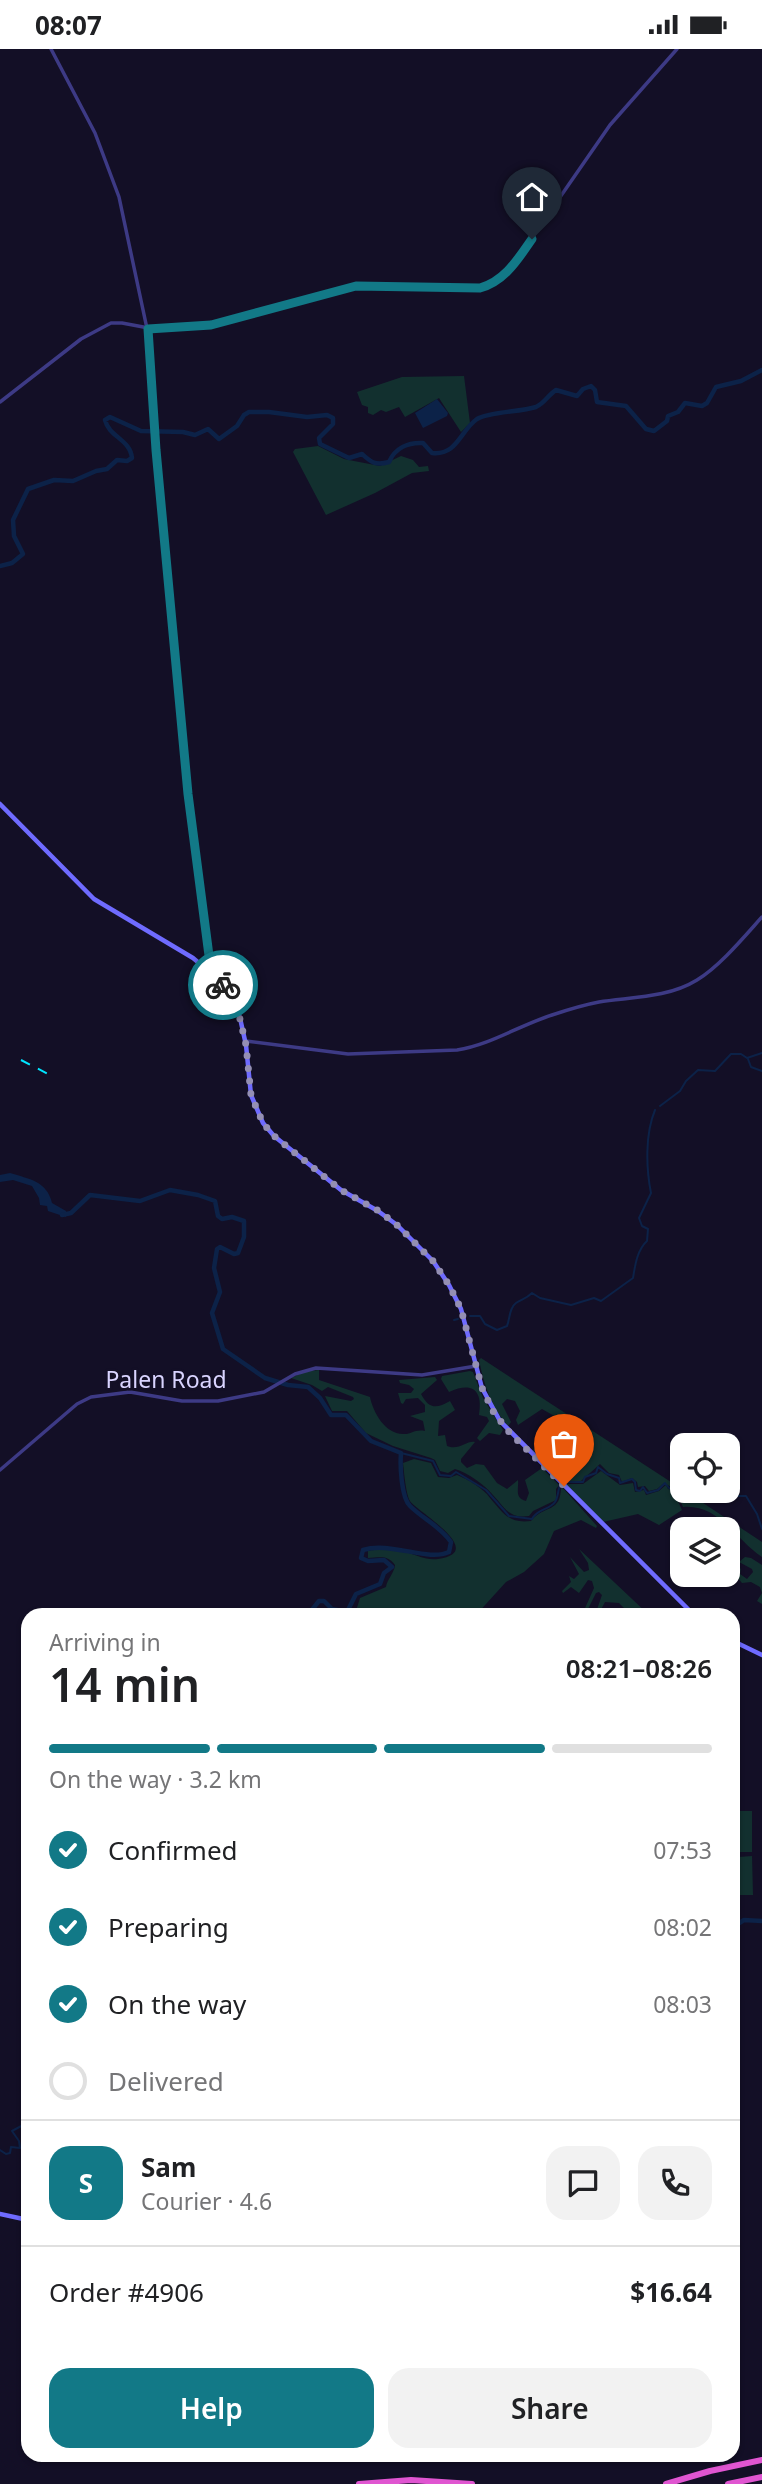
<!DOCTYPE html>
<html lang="en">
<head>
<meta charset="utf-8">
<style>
  :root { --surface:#fff; --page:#f2f2f2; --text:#202124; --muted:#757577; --line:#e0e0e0; --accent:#127987 }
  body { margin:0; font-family:"Noto Sans",sans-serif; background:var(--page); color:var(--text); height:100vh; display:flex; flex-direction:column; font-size:26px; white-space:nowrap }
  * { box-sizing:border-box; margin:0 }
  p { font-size:23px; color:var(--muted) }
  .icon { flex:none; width:38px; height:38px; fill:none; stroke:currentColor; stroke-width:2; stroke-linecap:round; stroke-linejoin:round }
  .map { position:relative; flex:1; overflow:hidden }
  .side { position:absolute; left:21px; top:1559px; width:719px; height:854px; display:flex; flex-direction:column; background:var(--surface); border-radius:21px; box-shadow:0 2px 5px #0004 }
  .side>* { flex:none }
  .tools { position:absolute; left:670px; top:1384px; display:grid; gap:14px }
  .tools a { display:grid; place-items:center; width:70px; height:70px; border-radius:14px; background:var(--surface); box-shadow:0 2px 5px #0004; font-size:35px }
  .pin { position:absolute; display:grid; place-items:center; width:60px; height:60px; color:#fff; margin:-72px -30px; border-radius:50% 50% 50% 0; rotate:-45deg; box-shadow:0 0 7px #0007 }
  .pin .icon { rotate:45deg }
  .courier { position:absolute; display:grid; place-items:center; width:70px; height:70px; margin:-35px; border:5px solid #127987; border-radius:50%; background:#fff; color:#222; box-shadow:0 2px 9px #0007 }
  .overview em { font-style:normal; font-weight:600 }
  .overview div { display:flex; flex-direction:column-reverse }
  .overview { display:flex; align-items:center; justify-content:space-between; height:119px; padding:0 28px }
  h1 { font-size:46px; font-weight:600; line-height:52px }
  .bar { display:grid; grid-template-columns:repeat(4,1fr); gap:10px 7px; align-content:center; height:84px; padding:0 28px }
  .bar i { height:9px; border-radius:5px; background:var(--line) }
  .bar .selected { background:var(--accent) }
  .bar p { grid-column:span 4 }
  .line { display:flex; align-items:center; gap:18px; padding:0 28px; border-top:2px solid var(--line) }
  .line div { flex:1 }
  .round { display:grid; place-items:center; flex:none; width:74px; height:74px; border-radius:21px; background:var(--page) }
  ol { padding:0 28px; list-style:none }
  li { display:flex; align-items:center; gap:21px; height:77px }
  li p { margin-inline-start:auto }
  li .icon { padding:7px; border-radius:50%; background:var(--accent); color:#fff; stroke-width:4 }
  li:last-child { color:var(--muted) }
  li i { width:38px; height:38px; border:4px solid var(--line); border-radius:50% }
  .cta { display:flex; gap:14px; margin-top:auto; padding:14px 28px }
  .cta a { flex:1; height:80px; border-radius:21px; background:var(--accent); color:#fff; font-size:28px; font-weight:600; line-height:80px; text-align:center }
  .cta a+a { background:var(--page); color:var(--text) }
  .status { display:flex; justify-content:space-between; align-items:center; height:49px; padding:0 35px; background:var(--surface); direction:ltr }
  .status svg { height:19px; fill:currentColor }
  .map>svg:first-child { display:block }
</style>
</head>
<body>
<div class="status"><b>08:07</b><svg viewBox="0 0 49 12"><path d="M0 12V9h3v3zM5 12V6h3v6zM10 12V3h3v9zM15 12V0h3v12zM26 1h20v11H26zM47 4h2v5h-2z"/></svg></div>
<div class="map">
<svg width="762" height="2435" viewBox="0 0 762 2435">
  <rect width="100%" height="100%" fill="#130f26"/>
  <g fill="#12302f">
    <path d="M464 327 470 374 461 383 439 349 405 368 399 358 386 363 381 361 373 366 368 364V358L362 356 357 343 402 328Z"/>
    <path d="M318 397 344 410 354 412 380 417 401 407 413 411 419 418 428 417 429 422 412 424 375 444 326 466 293 403 295 400Z"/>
    <path d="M481 1309 674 1435 676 1437 671 1438 664 1434 657 1440 649 1442 645 1437 638 1438 637 1433 632 1429 622 1433 619 1426 609 1424 600 1415 581 1432 562 1433 548 1419 555 1417 567 1404 560 1393 555 1394 560 1379 559 1377H556C546 1386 544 1397 535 1405L532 1403 556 1368 542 1360 518 1376 516 1371 520 1362 515 1352 507 1350 502 1355 511 1373 508 1377C491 1358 484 1336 479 1311Z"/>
    <path d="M319 1321V1331L370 1348C373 1363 385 1385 403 1385 411 1386 414 1380 425 1382L423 1372 410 1367 425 1363V1356L418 1349 406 1350 403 1355 401 1354 398 1344H411L414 1340 409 1336 400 1334 399 1331 435 1328 437 1331 421 1345C429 1360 436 1360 450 1352L455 1361 439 1372 438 1387 445 1386 447 1397C459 1402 467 1391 475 1393L461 1410V1413L467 1419 476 1415 484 1416 497 1434 507 1440 518 1431C519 1440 514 1449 526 1452L529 1444 525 1431 542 1419 559 1436 556 1440V1451L533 1462 529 1467C509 1470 505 1459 493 1446 485 1436 468 1424 455 1420L448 1424 440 1422 435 1411 431 1409 393 1397 366 1384 347 1362H332L325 1347 351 1352 354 1350 353 1348 328 1338 322 1342 312 1336 291 1329 304 1323Z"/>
    <path d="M470 1322 473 1323 483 1349 503 1381 500 1386 489 1384 480 1392 477 1389 489 1372 487 1368 479 1366C483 1342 473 1332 449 1343L441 1330 442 1327Z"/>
    <path d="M414 1410 431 1414 438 1428 449 1429 457 1426C469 1431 483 1439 490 1449 503 1464 509 1475 531 1472 545 1455 561 1465 561 1437L597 1477 596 1479 581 1471 554 1482 544 1505 524 1523 506 1533 476 1566H352L355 1565 360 1549 386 1538C387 1530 394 1525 395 1516 387 1505 379 1509 368 1509V1502C377 1500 391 1501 401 1502 413 1504 425 1512 438 1510 489 1503 415 1461 410 1452 406 1445 404 1423 403 1414Z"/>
    <path d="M601 1422 620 1436 633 1434 635 1443 644 1441 646 1446 659 1442 666 1436 668 1440 673 1441 682 1461 659 1476 638 1465 603 1473 565 1435H583Z"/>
    <path d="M675 1440 687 1449 691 1446 762 1493V1508C735 1490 719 1455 683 1458Z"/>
    <path d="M579 1500 649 1566H636L628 1560 625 1566H621L624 1559 619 1554 605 1553 598 1566H595L602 1546 599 1543 596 1544 585 1566H582L594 1539 592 1532 588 1531 579 1544 571 1538 563 1544 562 1542 571 1533 569 1527 574 1530 579 1525 570 1508 584 1523 589 1521 588 1514Z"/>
    <path d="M745 1508 751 1509 762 1516V1555L757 1552 762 1544 760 1538 751 1533 742 1534 735 1526 741 1519 740 1525 747 1530 753 1523 752 1520 739 1513Z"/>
    <rect x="739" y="1762" width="13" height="41"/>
    <path d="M752 1807 753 1846H740L739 1808Z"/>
  </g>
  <g fill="#0c2248">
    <path d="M437 350 448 364 447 367 423 379 415 364Z"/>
    <path d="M10 1124C29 1130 47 1132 52 1154L66 1162V1168L48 1162 47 1157 40 1156 39 1149 32 1137 13 1131 0 1133V1126Z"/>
  </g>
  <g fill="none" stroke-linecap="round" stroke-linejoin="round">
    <g stroke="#0c2248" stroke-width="2">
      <path d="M748 1010 751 1018 762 1022"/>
      <path d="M660 1057 680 1042 686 1032 698 1021 715 1022 731 1005H741L747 1009 762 1004"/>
      <path d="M470 1267H480L485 1275 497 1281 507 1277C510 1270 509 1259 516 1254 522 1250 526 1250 532 1244L540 1249 571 1256 594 1249 601 1252 633 1229C635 1217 637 1201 647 1192L648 1180 642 1177 639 1169 651 1144C646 1119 645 1085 655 1061"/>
      <path d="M454 1271 458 1270"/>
      <path d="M401 1404 433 1412 440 1426 451 1427 456 1423 486 1441 509 1467 532 1470C537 1460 549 1461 555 1453 558 1449 558 1441 560 1436"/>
      <path d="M564 1433H583L585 1428 596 1424 598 1418 607 1425 619 1429 620 1434 632 1430 635 1433 636 1441 640 1442 643 1438 647 1444 658 1441 665 1434 669 1439C680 1440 679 1440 688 1448L693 1442 700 1446 703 1442"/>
      <path d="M710 1442 711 1447 715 1448 727 1442"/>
      <path d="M728 1442 734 1447H746L757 1465 762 1480"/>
      <path d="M0 2101 6 2105 10 2104 11 2098 20 2099 19 2092 12 2082 25 2075 28 2066 25 2060 28 2059"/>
    </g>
    <g stroke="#0c2248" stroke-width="4.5">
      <path d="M0 517 12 514 23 505 14 487 13 471 28 440 54 431 73 432 96 422 107 420 117 411 127 412 132 409C130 390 109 388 105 371L110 368 141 382 183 383 195 386 208 380 219 390 237 377 244 366 249 363H269L307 368 327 366 333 369V375L319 389 320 395 349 409 362 405C371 413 375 417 389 413 395 399 408 393 423 394L432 404C457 407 460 382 477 370 488 363 520 363 536 358 545 354 548 346 556 341L577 347 583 340 591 337 595 341 597 353 626 357 646 380 654 382 667 372 668 367 678 363 685 354 702 357 707 354 716 338 741 332 762 321"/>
      <path d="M62 1166 71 1164 90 1146 140 1152 170 1141 198 1146 215 1152 218 1167 222 1170 232 1168 244 1172V1188L238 1204 234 1205 220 1198 217 1200 214 1219 220 1243 212 1264 223 1300 265 1329 288 1336 308 1338 320 1349 331 1366H346L371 1392 401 1404C400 1416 401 1448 410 1457 423 1470 440 1477 451 1493L449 1503C428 1513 390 1492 363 1501L361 1509 368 1512 384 1511 392 1518 384 1524 380 1535 356 1545 347 1563 332 1560 324 1552H319L311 1562V1566"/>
      <path d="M733 1878 744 1871 762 1872"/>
    </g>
    <g stroke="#3d3a85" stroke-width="3.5">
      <path d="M51 0 95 84 119 148 149 289 156 401 188 745 211 922"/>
      <path d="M0 353 81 290 111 274H122L154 280 211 276 356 237 475 240 497 232 513 216 610 76 677 0"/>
      <path d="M246 992 348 1005 457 1001C490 996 520 976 552 966 567 961 583 956 599 953 631 948 668 949 697 931 720 917 744 888 762 868"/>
      <path d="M0 1421 77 1355 91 1348 130 1343 182 1352H218L264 1343 295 1325 316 1319 422 1326 476 1317"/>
    </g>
    <g stroke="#6f6bff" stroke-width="4.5">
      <path d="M0 755 94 850 193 909 218 930 231 948 240 969 246 996 251 1046 263 1074 274 1087 341 1141 378 1162 397 1176 433 1212 449 1236 461 1260 482 1339 500 1372 694 1566"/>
      <path d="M733 1592 762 1606"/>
      <path d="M0 2165 28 2171"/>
    </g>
    <g stroke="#e055d1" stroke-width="6">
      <path d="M359 2435 411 2431 472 2435"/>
      <path d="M666 2435 710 2422 762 2411"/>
      <path d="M728 2435 762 2428"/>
    </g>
    <path stroke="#00e5ff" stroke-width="2" stroke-dasharray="10 9" stroke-linecap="butt" d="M21 1011 54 1028"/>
  </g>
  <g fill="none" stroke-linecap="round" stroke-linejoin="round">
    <path stroke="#948fb3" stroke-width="7" stroke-dasharray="0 12.6" d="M223 936 240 970 246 996 251 1046 263 1074 274 1087 341 1141 379 1162 397 1176 433 1212 449 1236 461 1260 482 1339 494 1364 510 1384 564 1437"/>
    <path stroke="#127987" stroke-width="9" d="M223 936 211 922 188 745 156 401 148 280 211 276 356 237 480 239C505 232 518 210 532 190"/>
  </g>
  <g text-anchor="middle" stroke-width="5" stroke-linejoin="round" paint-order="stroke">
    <g font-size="23" fill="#d9d4ff" stroke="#130f26">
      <text x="166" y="1339">Palen Road</text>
    </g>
  </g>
</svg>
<div class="tools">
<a><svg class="icon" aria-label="locate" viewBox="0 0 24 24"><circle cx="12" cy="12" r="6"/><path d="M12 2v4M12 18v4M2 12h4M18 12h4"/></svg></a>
<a><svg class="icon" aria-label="layers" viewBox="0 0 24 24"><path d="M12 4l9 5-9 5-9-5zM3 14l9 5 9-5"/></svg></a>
</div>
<div class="pin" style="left:564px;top:1437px;background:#ea580c"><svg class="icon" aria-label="bag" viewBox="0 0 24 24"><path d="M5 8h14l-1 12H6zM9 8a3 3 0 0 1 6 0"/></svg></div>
<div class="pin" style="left:532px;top:190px;background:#1f2937"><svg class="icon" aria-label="home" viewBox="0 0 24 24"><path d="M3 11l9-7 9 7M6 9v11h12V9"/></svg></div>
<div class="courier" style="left:223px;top:936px"><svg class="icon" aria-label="bike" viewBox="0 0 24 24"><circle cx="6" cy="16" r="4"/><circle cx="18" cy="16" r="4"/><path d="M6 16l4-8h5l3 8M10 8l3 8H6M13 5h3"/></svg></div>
<section class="side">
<div class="overview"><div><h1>14 min</h1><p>Arriving in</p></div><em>08:21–08:26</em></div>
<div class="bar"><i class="selected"></i><i class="selected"></i><i class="selected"></i><i></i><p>On the way · 3.2 km</p></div>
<ol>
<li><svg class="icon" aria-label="check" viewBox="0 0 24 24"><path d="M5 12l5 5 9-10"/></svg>Confirmed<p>07:53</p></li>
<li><svg class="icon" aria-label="check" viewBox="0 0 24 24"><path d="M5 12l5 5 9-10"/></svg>Preparing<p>08:02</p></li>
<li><svg class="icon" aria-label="check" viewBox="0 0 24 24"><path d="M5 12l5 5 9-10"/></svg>On the way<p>08:03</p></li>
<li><i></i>Delivered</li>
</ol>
<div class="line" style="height:126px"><b class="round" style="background:var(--accent);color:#fff">S</b><div><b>Sam</b><p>Courier · 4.6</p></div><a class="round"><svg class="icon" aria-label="chat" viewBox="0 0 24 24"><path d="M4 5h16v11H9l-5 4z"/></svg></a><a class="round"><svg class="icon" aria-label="phone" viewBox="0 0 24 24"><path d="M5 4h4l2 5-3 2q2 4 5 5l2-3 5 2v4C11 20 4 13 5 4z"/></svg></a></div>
<div class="line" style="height:91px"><div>Order #4906</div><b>$16.64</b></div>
<div class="cta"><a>Help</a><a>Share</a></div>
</section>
</div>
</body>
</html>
